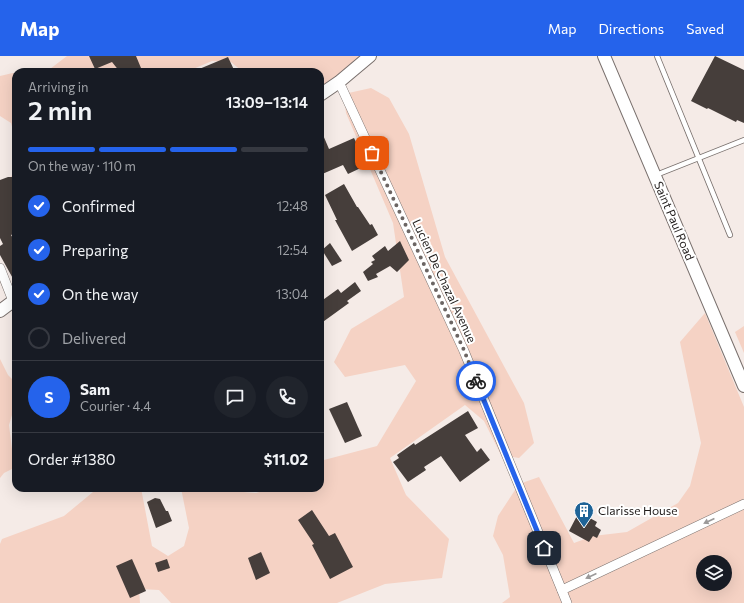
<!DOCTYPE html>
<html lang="en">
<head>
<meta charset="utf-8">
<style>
  :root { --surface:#171b24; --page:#20242c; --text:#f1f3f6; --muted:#9ea1a6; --line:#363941; --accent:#2563eb }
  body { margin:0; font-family:Commissioner,sans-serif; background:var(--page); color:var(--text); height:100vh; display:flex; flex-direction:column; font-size:15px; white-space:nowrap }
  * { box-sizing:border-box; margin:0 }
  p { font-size:13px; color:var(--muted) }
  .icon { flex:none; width:22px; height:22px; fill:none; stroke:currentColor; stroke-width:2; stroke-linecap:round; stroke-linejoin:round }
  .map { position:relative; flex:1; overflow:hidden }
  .side { position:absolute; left:12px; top:12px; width:312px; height:424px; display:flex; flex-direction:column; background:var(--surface); border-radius:12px; box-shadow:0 4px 16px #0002 }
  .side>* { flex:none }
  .controls { position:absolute; left:696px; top:499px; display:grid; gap:8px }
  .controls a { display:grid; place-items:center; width:36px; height:36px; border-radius:50%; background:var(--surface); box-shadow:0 4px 16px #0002; font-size:20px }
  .pin { position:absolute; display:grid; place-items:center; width:34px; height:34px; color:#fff; margin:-17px; border-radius:8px; box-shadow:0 2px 6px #0006 }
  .courier { position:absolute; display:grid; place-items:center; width:40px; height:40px; margin:-20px; border:3px solid #2563eb; border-radius:50%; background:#fff; color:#222; box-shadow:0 1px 5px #0007 }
  .headline em { font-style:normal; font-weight:600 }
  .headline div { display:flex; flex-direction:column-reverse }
  .headline { display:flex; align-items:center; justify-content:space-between; height:68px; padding:0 16px }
  h1 { font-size:26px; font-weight:600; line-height:30px }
  .bar { display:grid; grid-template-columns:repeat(4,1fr); gap:6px 4px; align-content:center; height:48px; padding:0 16px }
  .bar i { height:5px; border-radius:3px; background:var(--line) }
  .bar .current { background:var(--accent) }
  .bar p { grid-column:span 4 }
  .line { display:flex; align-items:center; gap:10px; padding:0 16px; border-top:1px solid var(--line) }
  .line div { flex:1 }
  .round { display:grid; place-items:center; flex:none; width:42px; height:42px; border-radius:21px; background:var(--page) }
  ol { padding:0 16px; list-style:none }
  li { display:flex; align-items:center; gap:12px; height:44px }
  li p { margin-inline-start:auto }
  li .icon { padding:4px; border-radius:50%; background:var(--accent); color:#fff; stroke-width:4 }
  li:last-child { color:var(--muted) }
  li i { width:22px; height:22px; border:2px solid var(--line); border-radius:50% }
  header { display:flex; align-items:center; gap:24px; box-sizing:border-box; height:56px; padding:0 20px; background:var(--accent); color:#fff }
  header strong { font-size:19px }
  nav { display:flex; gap:22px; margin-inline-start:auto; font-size:14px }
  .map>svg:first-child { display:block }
</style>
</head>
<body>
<header>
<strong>Map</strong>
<nav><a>Map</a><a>Directions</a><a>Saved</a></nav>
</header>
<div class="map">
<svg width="744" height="547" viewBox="0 0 744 547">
  <rect width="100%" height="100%" fill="#f5ebe7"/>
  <g fill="#f5d2c4" fill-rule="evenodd">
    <path d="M67 0H363L320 38V16H243L231 6 212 5 186 16H46Z"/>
    <path d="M16 16V148L0 145 12 119 14 78 11 67 0 60V20L17 16H18Z"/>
    <path d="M371 32 389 42 409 78 445 201 524 347 534 387 519 402 501 399 484 365 465 349 390 402 406 439 449 483 442 522 385 528 337 547H171L159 534 139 533 140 547H0V488L2 483 64 460 93 436V432H141L152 490 168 500 184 490 189 472 181 432H217L219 434 256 437 273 432H320V406L324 404 377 390 416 325 405 309 345 321 334 306 351 273 404 241 393 167 346 57 344 38Z"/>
    <path d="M705 257 744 351V547H502L510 541 503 499 493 480 498 460 519 428 539 421 574 487 593 480 627 476 678 447 690 430 701 387 680 286ZM703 506H725V528H703Z"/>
    <path d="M744 270V297L735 276Z"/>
    <path d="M0 303 8 319 16 327V354L12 359 9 369 13 401 16 406V411L4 417 0 422Z"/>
  </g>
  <g fill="#463e3b">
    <path d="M89 0H136L141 12 132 16H120L112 6 95 13Z"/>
    <path d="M715 0 744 14V67L737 64 736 66 708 52 707 53 691 45Z"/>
    <path d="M228 1 235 16H192Z"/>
    <path d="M320 72 329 93 354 82 367 109 348 118 343 109 320 119Z"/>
    <path d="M8 121H12L16 127V177L11 179 16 187V228L0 199V190L3 188 0 182V124Z"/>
    <path d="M344 128 357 151H358L370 169 372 168 378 179 352 195 335 164H337L325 139Z"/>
    <path d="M400 185 409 204 397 216 390 210 376 218 378 221 368 225 363 216 373 208 371 206 375 204 372 200 385 190 388 195Z"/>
    <path d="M330 187 342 205 332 210 322 194Z"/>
    <path d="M355 226 361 235 347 245 349 247 320 268V246L338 233 341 237Z"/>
    <path d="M347 346 362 380 345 387 329 353Z"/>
    <path d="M468 355 478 372 465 379 477 396 481 392 490 404 460 426 441 400 424 411 426 414 408 426 393 406 399 402 397 399 414 387 415 389Z"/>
    <path d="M155 442 160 443 166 455H168L172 465 156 472 147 446Z"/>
    <path d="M312 454 329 480 335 477 353 511 330 523 312 489 314 488 298 464Z"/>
    <path d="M579 456 597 466 595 470 601 474 597 482 593 480 589 486 569 475Z"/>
    <path d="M261 496 270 517 256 524 248 502Z"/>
    <path d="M132 503 146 535 130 542 116 510Z"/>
    <path d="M167 503 170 512 158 516 155 507Z"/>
  </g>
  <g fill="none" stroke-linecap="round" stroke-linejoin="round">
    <g stroke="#79706d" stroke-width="6">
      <g id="lane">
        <path d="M657 0 730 179"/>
        <path d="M656 119 744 84"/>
      </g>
    </g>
    <g stroke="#79706d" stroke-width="10">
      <g id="street">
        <path d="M339 26 464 295 567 547"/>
        <path d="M0 212 13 245"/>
        <path d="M562 534 744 448"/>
      </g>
    </g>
    <g stroke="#79706d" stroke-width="14">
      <g id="secondary">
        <path d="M604 0 744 330"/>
        <path d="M320 39 339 26 370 0"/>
        <path d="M0 255 16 243"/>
      </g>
    </g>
    <use href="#lane" stroke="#fff" stroke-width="4.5"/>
    <use href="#street" stroke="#fff" stroke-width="9"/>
    <use href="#secondary" stroke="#fff" stroke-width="12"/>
  </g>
  <defs><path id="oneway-solid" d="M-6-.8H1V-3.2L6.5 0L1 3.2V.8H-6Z"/></defs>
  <g fill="#9b9999">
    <use href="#oneway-solid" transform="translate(709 465) rotate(155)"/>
    <use href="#oneway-solid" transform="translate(591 520) rotate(155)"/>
  </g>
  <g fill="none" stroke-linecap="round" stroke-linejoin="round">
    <path stroke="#6b6563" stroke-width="4" stroke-dasharray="0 7.2" d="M372 97 464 294 476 325"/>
    <path stroke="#2563eb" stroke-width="5" d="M476 325 544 492"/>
  </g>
  <defs>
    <g id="building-pin" transform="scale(1)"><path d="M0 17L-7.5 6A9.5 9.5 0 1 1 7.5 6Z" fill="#1e6397" stroke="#fff"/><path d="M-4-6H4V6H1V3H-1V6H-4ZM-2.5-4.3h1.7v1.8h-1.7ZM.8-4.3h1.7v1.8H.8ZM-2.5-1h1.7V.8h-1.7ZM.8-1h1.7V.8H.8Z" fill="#fff"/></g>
  </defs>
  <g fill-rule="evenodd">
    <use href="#building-pin" x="584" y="455"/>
  </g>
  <g text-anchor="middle" stroke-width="4" stroke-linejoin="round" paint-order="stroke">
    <g font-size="12" fill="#211d1c" stroke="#fff">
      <text transform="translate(674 165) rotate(67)" y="4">Saint Paul Road</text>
      <text transform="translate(444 225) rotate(65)" y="4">Lucien De Chazal Avenue</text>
    </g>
    <g font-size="12" fill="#211d1c" stroke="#fff" text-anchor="start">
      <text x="598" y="459">Clarisse House</text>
    </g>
  </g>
</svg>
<div class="controls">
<a><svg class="icon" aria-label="layers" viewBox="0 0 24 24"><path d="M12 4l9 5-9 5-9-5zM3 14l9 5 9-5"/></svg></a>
</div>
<div class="pin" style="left:372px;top:97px;background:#ea580c"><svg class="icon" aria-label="bag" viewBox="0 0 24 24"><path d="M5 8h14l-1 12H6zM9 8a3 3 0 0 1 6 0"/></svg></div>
<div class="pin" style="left:544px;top:492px;background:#1f2937"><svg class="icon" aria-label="home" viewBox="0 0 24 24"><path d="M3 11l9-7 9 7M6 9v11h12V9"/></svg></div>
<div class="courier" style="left:476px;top:325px"><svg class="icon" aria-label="bike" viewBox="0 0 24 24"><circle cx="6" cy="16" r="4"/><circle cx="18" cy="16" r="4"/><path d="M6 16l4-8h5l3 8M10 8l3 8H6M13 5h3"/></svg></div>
<section class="side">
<div class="headline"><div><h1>2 min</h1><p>Arriving in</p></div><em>13:09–13:14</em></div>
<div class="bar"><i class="current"></i><i class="current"></i><i class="current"></i><i></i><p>On the way · 110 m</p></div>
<ol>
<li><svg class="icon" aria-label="check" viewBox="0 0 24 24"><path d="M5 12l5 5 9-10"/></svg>Confirmed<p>12:48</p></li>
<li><svg class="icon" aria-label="check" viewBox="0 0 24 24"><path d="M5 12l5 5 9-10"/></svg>Preparing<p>12:54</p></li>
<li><svg class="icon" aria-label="check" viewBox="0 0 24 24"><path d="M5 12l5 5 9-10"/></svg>On the way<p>13:04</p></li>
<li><i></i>Delivered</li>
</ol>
<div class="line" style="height:72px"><b class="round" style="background:var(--accent);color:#fff">S</b><div><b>Sam</b><p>Courier · 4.4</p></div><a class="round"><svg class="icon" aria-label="chat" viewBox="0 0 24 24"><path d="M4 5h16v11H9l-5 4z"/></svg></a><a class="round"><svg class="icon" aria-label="phone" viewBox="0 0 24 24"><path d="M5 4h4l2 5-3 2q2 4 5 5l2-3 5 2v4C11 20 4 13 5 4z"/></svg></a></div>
<div class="line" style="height:52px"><div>Order #1380</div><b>$11.02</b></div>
</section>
</div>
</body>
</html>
